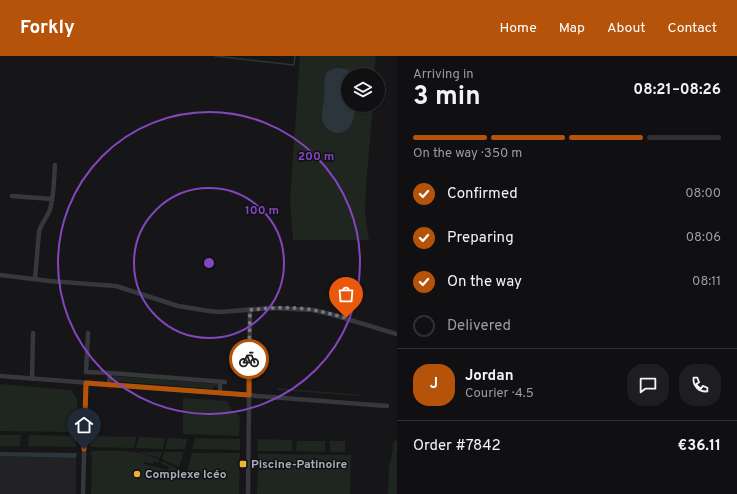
<!DOCTYPE html>
<html lang="en">
<head>
<meta charset="utf-8">
<style>
  :root { --surface:#101012; --page:#1e1e20; --text:#f1f3f6; --muted:#9c9d9f; --line:#303032; --accent:#b45309 }
  body { margin:0; font-family:Overpass,sans-serif; background:var(--page); color:var(--text); height:100vh; display:flex; flex-direction:column; font-size:15px; white-space:nowrap }
  * { box-sizing:border-box; margin:0 }
  p { font-size:13px; color:var(--muted) }
  .icon { flex:none; width:22px; height:22px; fill:none; stroke:currentColor; stroke-width:2; stroke-linecap:round; stroke-linejoin:round }
  .map { position:relative; flex:1; overflow:hidden }
  .panel { display:flex; flex-direction:column; background:var(--surface); width:340px }
  .panel>* { flex:none }
  .fabs { position:absolute; left:341px; top:12px; display:grid; gap:8px }
  .fabs a { display:grid; place-items:center; width:44px; height:44px; border-radius:50%; background:var(--surface); box-shadow:0 1px 3px #0004,0 0 0 1px var(--line); font-size:20px }
  .pin { position:absolute; display:grid; place-items:center; width:34px; height:34px; color:#fff; margin:-41px -17px; border-radius:50% 50% 50% 0; rotate:-45deg; box-shadow:0 0 4px #0007 }
  .pin .icon { rotate:45deg }
  .courier { position:absolute; display:grid; place-items:center; width:40px; height:40px; margin:-20px; border:3px solid #b45309; border-radius:50%; background:#fff; color:#222; box-shadow:0 1px 5px #0007 }
  .head em { font-style:normal; font-weight:700 }
  .head div { display:flex; flex-direction:column-reverse }
  .head { display:flex; align-items:center; justify-content:space-between; height:68px; padding:0 16px }
  h1 { font-size:26px; font-weight:700; line-height:30px }
  .bar { display:grid; grid-template-columns:repeat(4,1fr); gap:6px 4px; align-content:center; height:48px; padding:0 16px }
  .bar i { height:5px; border-radius:3px; background:var(--line) }
  .bar .current { background:var(--accent) }
  .bar p { grid-column:span 4 }
  .line { display:flex; align-items:center; gap:10px; padding:0 16px; border-top:1px solid var(--line) }
  .line div { flex:1 }
  .round { display:grid; place-items:center; flex:none; width:42px; height:42px; border-radius:16px; background:var(--page) }
  ol { padding:0 16px; list-style:none }
  li { display:flex; align-items:center; gap:12px; height:44px }
  li p { margin-inline-start:auto }
  li .icon { padding:4px; border-radius:50%; background:var(--accent); color:#fff; stroke-width:4 }
  li:last-child { color:var(--muted) }
  li i { width:22px; height:22px; border:2px solid var(--line); border-radius:50% }
  header { display:flex; align-items:center; gap:24px; box-sizing:border-box; height:56px; padding:0 20px; background:var(--accent); color:#fff }
  header strong { font-size:19px }
  nav { display:flex; gap:22px; margin-inline-start:auto; font-size:14px }
  main { display:flex; flex:1; min-height:0 }
  .map>svg:first-child { display:block }
</style>
</head>
<body>
<header>
<strong>Forkly</strong>
<nav><a>Home</a><a>Map</a><a>About</a><a>Contact</a></nav>
</header>
<main>
<div class="map">
<svg width="397" height="438" viewBox="0 0 397 438">
  <rect width="100%" height="100%" fill="#161618"/>
  <path fill="#222225" d="M0 400 76 402V438H0Z"/>
  <g fill="#1e261f">
    <path d="M300 0H376L374 19H353L351 16C347 15 341 13 336 13 322 12 325 30 324 39 324 48 320 58 323 67 328 79 343 81 350 70 353 65 355 54 356 49H373L366 130 365 157 369 184H293L290 143Z"/>
    <path d="M113 320 217 328V330H214V333L112 325Z"/>
    <path d="M0 328 71 334 77 343 78 376 0 375Z"/>
    <path d="M278 332 362 339 361 340 277 334Z"/>
    <path d="M183 342 227 345 232 355 240 360 239 380 183 378Z"/>
    <path d="M0 379H21L20 390H0Z"/>
    <path d="M29 379 76 380V391L28 390Z"/>
    <path d="M90 380 136 381 134 392 90 391Z"/>
    <path d="M139 381 165 382 163 393 136 392Z"/>
    <path d="M168 382 187 383 185 393H165Z"/>
    <path d="M195 382 240 383V394L192 393Z"/>
    <path d="M258 383 292 384V395H257Z"/>
    <path d="M397 383V438H388L389 412 393 394V387Z"/>
    <path d="M297 385H325V396L296 395Z"/>
    <rect x="330" y="385" width="15" height="11"/>
    <path d="M91 395C113 395 139 393 159 404V407L154 405 153 408 144 406V408L168 414 169 411 161 407 162 405 180 414V417L186 419 192 397H240L239 438H91L92 399H90Z"/>
    <path d="M139 396H162L160 402Z"/>
    <path d="M164 396H184L179 411 162 403Z"/>
    <path d="M258 398 351 399 350 438H257Z"/>
  </g>
  <g fill="#2c353c">
    <path d="M336 12C343 12 349 13 353 19H348V49H356C355 55 354 62 352 67 345 83 325 79 322 63 321 55 324 47 324 39 325 30 322 23 328 15Z"/>
    <path d="M0 396 77 397 76 402 0 400Z"/>
  </g>
  <g fill="none" stroke-linecap="round" stroke-linejoin="round">
    <path stroke="#2c353c" stroke-width="1.5" d="M215 0 294 9 295 0"/>
    <g stroke="#37383d" stroke-width="4.5">
      <path d="M12 140 52 143"/>
      <path d="M0 219 49 225 116 230 178 250 209 255 220 256 270 252 313 254 330 258 397 278"/>
      <path d="M35 223 39 176C41 167 48 161 50 153 54 141 54 121 55 109"/>
      <path d="M88 277 86 316 110 317 109 329"/>
      <path d="M110 317 225 326"/>
      <path d="M0 320 387 350"/>
      <path d="M32 323 33 277"/>
      <path d="M220 337V326"/>
      <path d="M83 438 86 327"/>
      <path d="M248 438 250 253"/>
    </g>
  </g>
  <g fill="none" stroke-linecap="round" stroke-linejoin="round">
    <path stroke="#757880" stroke-width="4" stroke-dasharray="0 7.2" d="M249 303 250 254C270 252 292 250 313 254 324 256 335 259 346 262"/>
    <path stroke="#b45309" stroke-width="5" d="M84 393 86 327 249 339V303"/>
  </g>
  <g fill="none" stroke="#8446be" stroke-width="2">
    <circle cx="209" cy="207" r="75"/>
    <circle cx="209" cy="207" r="151"/>
  </g>
  <g fill="#f2b134" stroke="#111113" stroke-width="1.5">
    <rect x="239" y="404" width="8" height="8" rx="2"/>
    <circle cx="137" cy="418" r="4"/>
  </g>
  <g text-anchor="middle" stroke-width="3" stroke-linejoin="round" paint-order="stroke">
    <g font-size="12" font-weight="bold" fill="#a8adb8" stroke="#111113" text-anchor="start">
      <text x="251" y="412">Piscine-Patinoire</text>
      <text x="145" y="422">Complexe Icéo</text>
    </g>
  </g>
  <circle cx="209" cy="207" r="6" fill="#8446be" stroke="#111113" stroke-width="2"/>
  <g font-size="12" text-anchor="middle" font-weight="bold" fill="#8446be" stroke="#111113" stroke-width="3" stroke-linejoin="round" paint-order="stroke">
    <text x="316" y="104">200 m</text>
    <text x="262" y="158">100 m</text>
  </g>
</svg>
<div class="fabs">
<a><svg class="icon" aria-label="layers" viewBox="0 0 24 24"><path d="M12 4l9 5-9 5-9-5zM3 14l9 5 9-5"/></svg></a>
</div>
<div class="pin" style="left:346px;top:262px;background:#ea580c"><svg class="icon" aria-label="bag" viewBox="0 0 24 24"><path d="M5 8h14l-1 12H6zM9 8a3 3 0 0 1 6 0"/></svg></div>
<div class="pin" style="left:84px;top:393px;background:#1f2937"><svg class="icon" aria-label="home" viewBox="0 0 24 24"><path d="M3 11l9-7 9 7M6 9v11h12V9"/></svg></div>
<div class="courier" style="left:249px;top:303px"><svg class="icon" aria-label="bike" viewBox="0 0 24 24"><circle cx="6" cy="16" r="4"/><circle cx="18" cy="16" r="4"/><path d="M6 16l4-8h5l3 8M10 8l3 8H6M13 5h3"/></svg></div>
</div>
<section class="panel">
<div class="head"><div><h1>3 min</h1><p>Arriving in</p></div><em>08:21–08:26</em></div>
<div class="bar"><i class="current"></i><i class="current"></i><i class="current"></i><i></i><p>On the way · 350 m</p></div>
<ol>
<li><svg class="icon" aria-label="check" viewBox="0 0 24 24"><path d="M5 12l5 5 9-10"/></svg>Confirmed<p>08:00</p></li>
<li><svg class="icon" aria-label="check" viewBox="0 0 24 24"><path d="M5 12l5 5 9-10"/></svg>Preparing<p>08:06</p></li>
<li><svg class="icon" aria-label="check" viewBox="0 0 24 24"><path d="M5 12l5 5 9-10"/></svg>On the way<p>08:11</p></li>
<li><i></i>Delivered</li>
</ol>
<div class="line" style="height:72px"><b class="round" style="background:var(--accent);color:#fff">J</b><div><b>Jordan</b><p>Courier · 4.5</p></div><a class="round"><svg class="icon" aria-label="chat" viewBox="0 0 24 24"><path d="M4 5h16v11H9l-5 4z"/></svg></a><a class="round"><svg class="icon" aria-label="phone" viewBox="0 0 24 24"><path d="M5 4h4l2 5-3 2q2 4 5 5l2-3 5 2v4C11 20 4 13 5 4z"/></svg></a></div>
<div class="line" style="height:52px"><div>Order #7842</div><b>€36.11</b></div>
</section>
</main>
</body>
</html>
